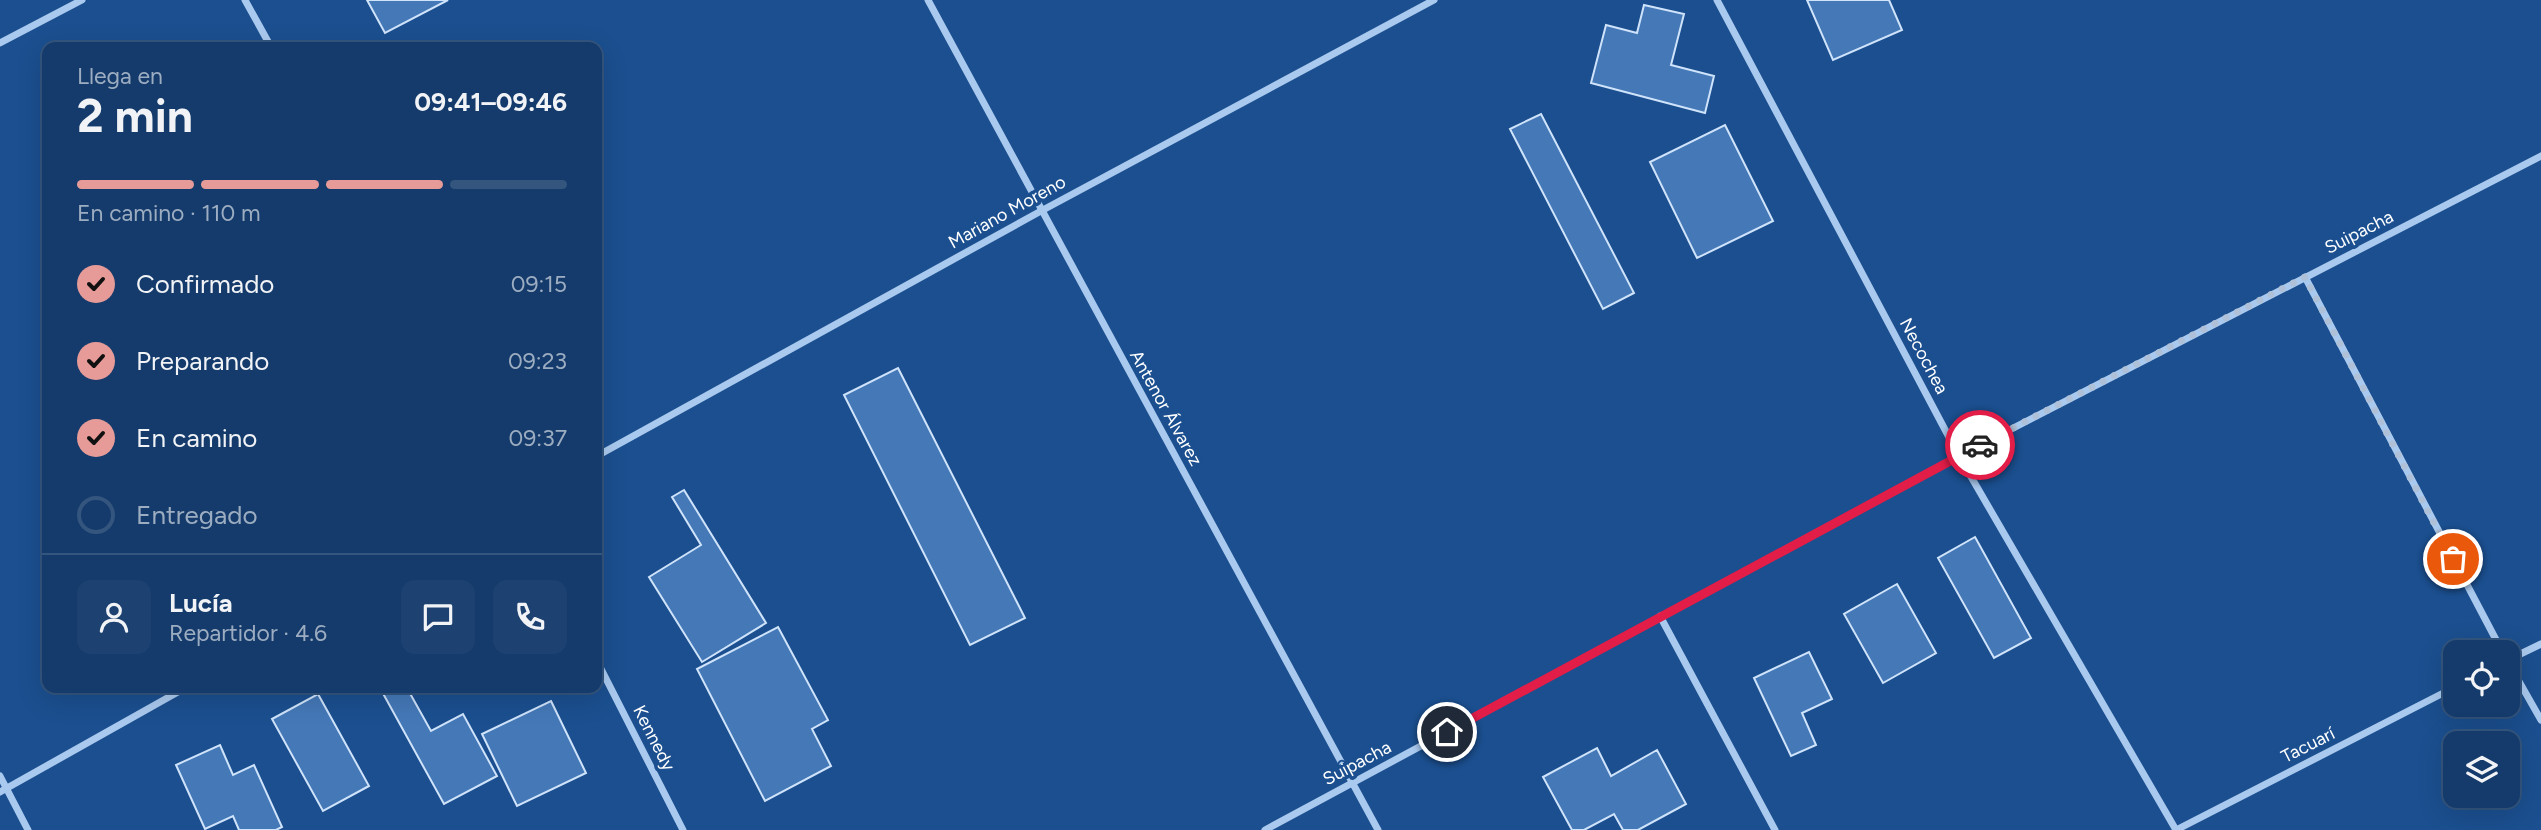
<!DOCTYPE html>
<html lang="es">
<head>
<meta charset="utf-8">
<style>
  :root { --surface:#143b6b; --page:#1d4271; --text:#f1f3f6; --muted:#9dadc1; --line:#33557e; --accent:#e69b98 }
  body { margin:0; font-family:Figtree,sans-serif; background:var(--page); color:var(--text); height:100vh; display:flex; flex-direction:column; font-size:26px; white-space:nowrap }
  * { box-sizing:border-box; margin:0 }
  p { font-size:23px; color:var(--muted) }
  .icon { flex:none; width:38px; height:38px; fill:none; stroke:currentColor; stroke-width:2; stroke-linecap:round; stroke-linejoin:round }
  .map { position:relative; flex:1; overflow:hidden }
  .sheet { position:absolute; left:42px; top:42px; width:560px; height:651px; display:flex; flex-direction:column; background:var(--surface); border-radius:14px; box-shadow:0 7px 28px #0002,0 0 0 2px var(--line) }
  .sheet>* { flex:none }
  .tools { position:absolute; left:2443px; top:640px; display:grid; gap:14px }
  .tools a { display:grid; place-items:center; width:77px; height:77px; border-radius:14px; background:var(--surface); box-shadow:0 7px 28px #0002,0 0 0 2px var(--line); font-size:35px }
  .pin { position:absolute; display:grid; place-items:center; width:60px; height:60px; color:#fff; margin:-30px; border:4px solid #fff; border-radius:50%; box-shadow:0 2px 7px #0007 }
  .courier { position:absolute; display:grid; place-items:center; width:70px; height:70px; margin:-35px; border:5px solid #e11d48; border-radius:50%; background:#fff; color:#222; box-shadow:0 2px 9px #0007 }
  .overview em { font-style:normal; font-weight:700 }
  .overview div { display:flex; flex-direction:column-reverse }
  .overview { display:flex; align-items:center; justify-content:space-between; height:119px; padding:0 35px }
  h1 { font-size:46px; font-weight:700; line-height:52px }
  .bar { display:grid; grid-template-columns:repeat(4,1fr); gap:10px 7px; align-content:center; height:84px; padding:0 35px }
  .bar i { height:9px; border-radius:5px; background:var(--line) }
  .bar .selected { background:var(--accent) }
  .bar p { grid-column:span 4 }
  .line { display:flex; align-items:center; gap:18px; padding:0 35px; border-top:2px solid var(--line) }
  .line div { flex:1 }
  .round { display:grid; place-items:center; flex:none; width:74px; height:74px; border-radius:14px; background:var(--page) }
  ol { padding:0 35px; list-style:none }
  li { display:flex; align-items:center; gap:21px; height:77px }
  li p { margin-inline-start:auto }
  li .icon { padding:7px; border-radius:50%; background:var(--accent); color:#111; stroke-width:4 }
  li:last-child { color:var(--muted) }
  li i { width:38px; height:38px; border:4px solid var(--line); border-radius:50% }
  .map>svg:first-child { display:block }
</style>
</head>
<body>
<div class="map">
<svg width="2541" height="830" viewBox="0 0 2541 830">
  <rect width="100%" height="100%" fill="#1b4f8f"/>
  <g fill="#4478b7" stroke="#cfe3fa" stroke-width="2">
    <path d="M367 0H448L385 33Z"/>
    <path d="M1807 0H1889L1902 30 1833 60Z"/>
    <path d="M1644 5 1684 14 1671 65 1714 76 1705 113 1591 83 1606 25 1637 33Z"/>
    <path d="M1541 114 1634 293 1603 309 1510 129Z"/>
    <path d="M1725 125 1773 221 1697 258 1650 162Z"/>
    <path d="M898 368 1025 618 970 645 844 395Z"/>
    <path d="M684 490 766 623 702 662 649 577 701 545 672 497Z"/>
    <path d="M1975 537 2031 638 1994 658 1938 558Z"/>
    <path d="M1897 584 1936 653 1883 683 1844 614Z"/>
    <path d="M778 627 828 720 812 729 831 766 765 801 697 669Z"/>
    <path d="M1809 652 1832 699 1802 713 1816 745 1791 756 1754 678Z"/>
    <path d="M380 688H407L431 731 463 714 497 776 444 804Z"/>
    <path d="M318 694 369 786 323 811 272 719Z"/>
    <path d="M551 701 586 773 517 806 482 734Z"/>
    <path d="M220 745 233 775 254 765 282 827 276 830H239L233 816 205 829 176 765Z"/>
    <path d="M1597 748 1611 776 1657 750 1686 804 1638 830H1623L1614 814 1584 830H1572L1543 777Z"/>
  </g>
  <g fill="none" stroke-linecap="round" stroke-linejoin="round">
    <g stroke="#a9c9ee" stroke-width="7">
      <path d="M245 0 271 47"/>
      <path d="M928 0 1378 830"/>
      <path d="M1717 0 1959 456 2176 830"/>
      <path d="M0 43 82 0"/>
      <path d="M2305 277 2503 653"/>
      <path d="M597 456 1041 211 1434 0"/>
      <path d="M1660 616 1775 830"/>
      <path d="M2508 660 2541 644"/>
      <path d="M597 661 683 830"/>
      <path d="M2508 662 2541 720"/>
      <path d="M0 776 28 830"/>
      <path d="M0 792 185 688"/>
      <path d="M1265 830 1959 456 2541 156"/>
      <path d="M2176 830 2455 687"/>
    </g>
  </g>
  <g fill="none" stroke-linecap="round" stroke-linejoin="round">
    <path stroke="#afc1d8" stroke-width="7" stroke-dasharray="0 12.6" d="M1980 445 2305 277 2453 559"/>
    <path stroke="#e11d48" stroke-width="9" d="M1447 732 1980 445"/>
  </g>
  <g text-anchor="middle" stroke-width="7" stroke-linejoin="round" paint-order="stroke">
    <g font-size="18" fill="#fff" stroke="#1b4f8f">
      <text transform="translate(1007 212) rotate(-29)" y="6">Mariano Moreno</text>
      <text transform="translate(2359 232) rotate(-27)" y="6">Suipacha</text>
      <text transform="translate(1924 356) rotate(62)" y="6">Necochea</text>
      <text transform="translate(1166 408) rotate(61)" y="6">Antenor Álvarez</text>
      <text transform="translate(654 738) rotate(63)" y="6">Kennedy</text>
      <text transform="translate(2308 745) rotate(-27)" y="6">Tacuarí</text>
      <text transform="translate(1357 763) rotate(-28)" y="6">Suipacha</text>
    </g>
  </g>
</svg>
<div class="tools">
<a><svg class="icon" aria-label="locate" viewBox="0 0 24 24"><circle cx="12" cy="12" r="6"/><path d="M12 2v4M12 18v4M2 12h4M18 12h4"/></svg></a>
<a><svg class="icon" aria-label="layers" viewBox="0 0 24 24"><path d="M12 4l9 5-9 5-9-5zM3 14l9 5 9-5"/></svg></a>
</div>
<div class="pin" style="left:2453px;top:559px;background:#ea580c"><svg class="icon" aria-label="bag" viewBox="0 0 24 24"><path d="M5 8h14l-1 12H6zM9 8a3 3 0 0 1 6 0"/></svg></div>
<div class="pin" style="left:1447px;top:732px;background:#1f2937"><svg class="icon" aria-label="home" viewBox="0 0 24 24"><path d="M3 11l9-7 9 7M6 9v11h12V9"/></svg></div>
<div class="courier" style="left:1980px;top:445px"><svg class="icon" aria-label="car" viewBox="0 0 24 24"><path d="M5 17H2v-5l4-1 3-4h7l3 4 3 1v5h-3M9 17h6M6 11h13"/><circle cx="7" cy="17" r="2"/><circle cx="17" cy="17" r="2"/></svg></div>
<section class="sheet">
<div class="overview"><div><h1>2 min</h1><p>Llega en</p></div><em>09:41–09:46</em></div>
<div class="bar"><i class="selected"></i><i class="selected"></i><i class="selected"></i><i></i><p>En camino · 110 m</p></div>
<ol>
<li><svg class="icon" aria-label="check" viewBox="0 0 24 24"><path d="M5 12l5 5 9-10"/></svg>Confirmado<p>09:15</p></li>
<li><svg class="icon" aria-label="check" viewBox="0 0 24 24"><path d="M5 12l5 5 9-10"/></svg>Preparando<p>09:23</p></li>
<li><svg class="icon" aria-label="check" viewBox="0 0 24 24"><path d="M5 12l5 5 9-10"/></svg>En camino<p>09:37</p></li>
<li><i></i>Entregado</li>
</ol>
<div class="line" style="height:126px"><a class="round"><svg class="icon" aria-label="person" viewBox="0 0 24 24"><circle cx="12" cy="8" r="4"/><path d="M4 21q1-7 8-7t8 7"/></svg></a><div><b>Lucía</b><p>Repartidor · 4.6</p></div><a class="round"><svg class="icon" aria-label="chat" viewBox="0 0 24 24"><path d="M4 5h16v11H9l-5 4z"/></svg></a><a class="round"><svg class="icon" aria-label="phone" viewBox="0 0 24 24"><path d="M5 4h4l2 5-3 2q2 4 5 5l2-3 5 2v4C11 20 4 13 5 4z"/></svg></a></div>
</section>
</div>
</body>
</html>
